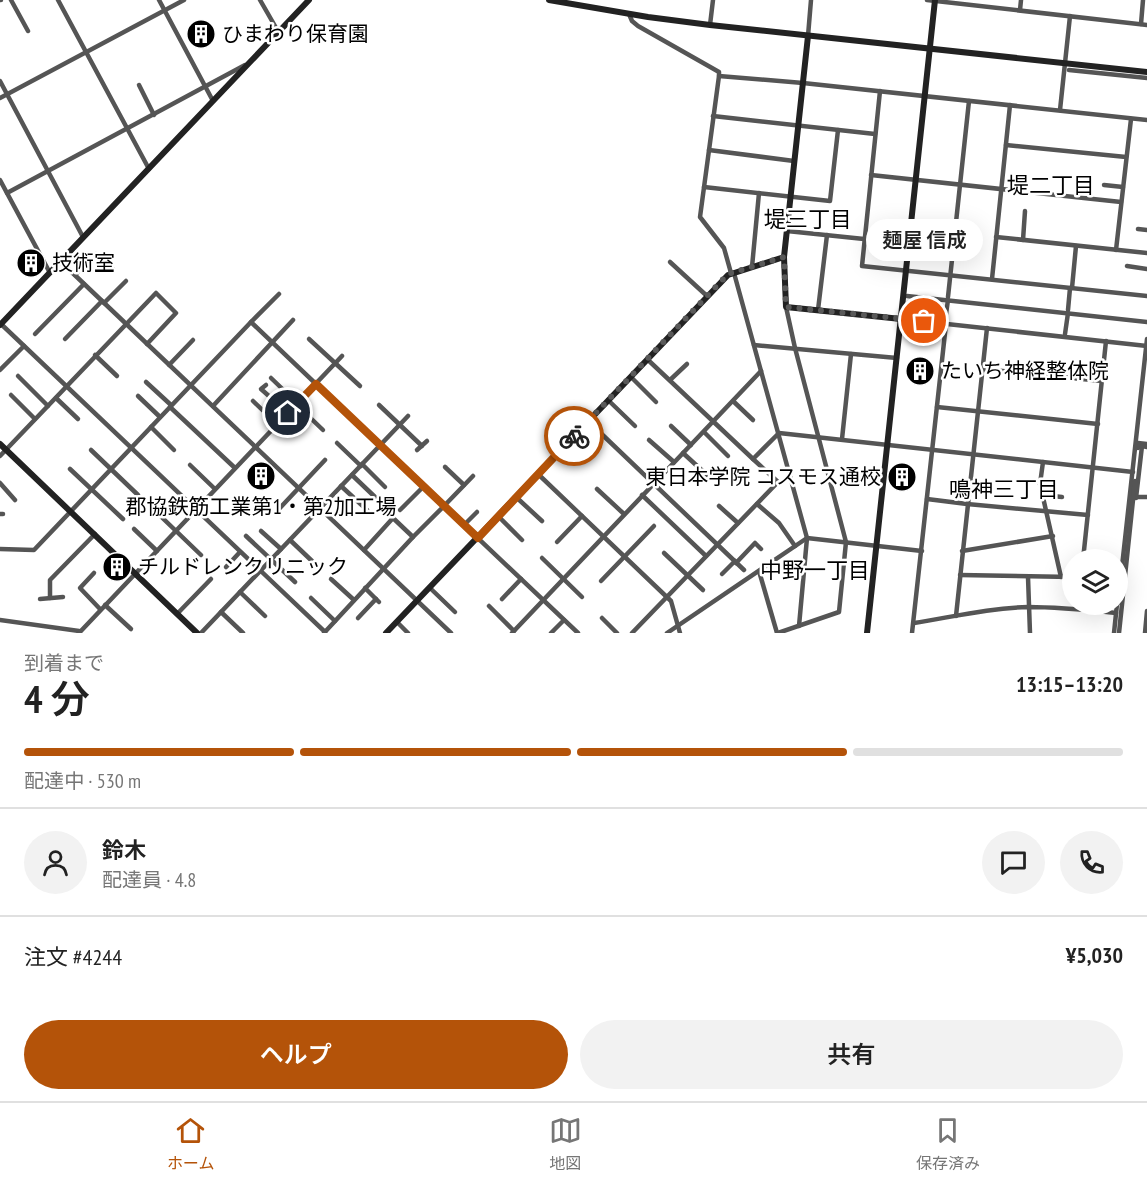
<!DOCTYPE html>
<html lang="ja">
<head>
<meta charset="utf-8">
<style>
  :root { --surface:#fff; --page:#f2f2f2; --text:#222; --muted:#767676; --line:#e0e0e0; --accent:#b45309 }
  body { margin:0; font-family:"PT Sans Narrow","Noto Sans JP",sans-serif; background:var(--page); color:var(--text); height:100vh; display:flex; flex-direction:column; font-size:22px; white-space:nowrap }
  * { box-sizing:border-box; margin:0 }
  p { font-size:20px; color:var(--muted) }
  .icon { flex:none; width:33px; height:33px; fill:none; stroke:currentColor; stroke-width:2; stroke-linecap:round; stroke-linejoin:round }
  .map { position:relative; height:633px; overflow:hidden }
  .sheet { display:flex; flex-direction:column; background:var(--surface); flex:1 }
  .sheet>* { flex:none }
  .controls { position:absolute; left:1062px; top:549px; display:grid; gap:12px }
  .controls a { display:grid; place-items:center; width:66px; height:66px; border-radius:50%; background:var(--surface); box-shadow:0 6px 24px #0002; font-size:30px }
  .pin { position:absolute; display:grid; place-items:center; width:51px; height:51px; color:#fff; margin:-26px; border:3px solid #fff; border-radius:50%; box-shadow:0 2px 6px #0007 }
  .courier { position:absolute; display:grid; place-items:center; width:60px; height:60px; margin:-30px; border:4px solid #b45309; border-radius:50%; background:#fff; color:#222; box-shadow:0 2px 8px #0007 }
  .bubble { position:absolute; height:42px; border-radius:21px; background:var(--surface); box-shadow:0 6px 24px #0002; font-size:20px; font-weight:600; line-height:42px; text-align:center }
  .headline em { font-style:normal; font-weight:600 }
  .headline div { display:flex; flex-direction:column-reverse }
  .headline { display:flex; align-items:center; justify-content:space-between; height:102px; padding:0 24px }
  h1 { font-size:39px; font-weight:600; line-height:45px }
  .bar { display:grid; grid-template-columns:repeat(4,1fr); gap:9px 6px; align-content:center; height:72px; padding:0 24px }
  .bar i { height:8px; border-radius:4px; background:var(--line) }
  .bar .on { background:var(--accent) }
  .bar p { grid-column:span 4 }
  .line { display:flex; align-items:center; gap:15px; padding:0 24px; border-top:2px solid var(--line) }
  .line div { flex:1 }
  .round { display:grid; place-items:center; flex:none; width:63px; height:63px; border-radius:32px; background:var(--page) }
  .cta { display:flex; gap:12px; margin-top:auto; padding:12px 24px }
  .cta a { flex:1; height:69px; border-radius:36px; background:var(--accent); color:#fff; font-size:24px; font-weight:600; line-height:69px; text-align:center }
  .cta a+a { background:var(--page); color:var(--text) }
  .tab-bar { display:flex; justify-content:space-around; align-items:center; height:84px; border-top:2px solid var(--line); background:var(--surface); font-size:16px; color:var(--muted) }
  .tab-bar a { display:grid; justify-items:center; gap:3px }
  .tab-bar .on { color:var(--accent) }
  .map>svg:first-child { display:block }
</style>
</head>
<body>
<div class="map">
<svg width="1147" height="633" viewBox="0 0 1147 633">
  <rect width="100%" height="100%" fill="#fff"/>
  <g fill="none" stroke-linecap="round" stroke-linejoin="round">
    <g stroke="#555" stroke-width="4.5">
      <path d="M0 0H1"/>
      <path d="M11 0 28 31"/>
      <path d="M58 0 149 169"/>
      <path d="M159 0 213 101"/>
      <path d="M260 0 279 33"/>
      <path d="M927 0 1147 25"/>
      <path d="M1020 10 1021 0"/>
      <path d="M629 14 632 21 638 26 712 68 719 72V76L803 83 1147 120"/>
      <path d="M1141 24 1143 0"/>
      <path d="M710 25 713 0"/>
      <path d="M808 36 811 0"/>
      <path d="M1069 70 1147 78"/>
      <path d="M719 76 700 217 724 248 731 273"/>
      <path d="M0 81 83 237"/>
      <path d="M139 85 154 115"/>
      <path d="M880 91 862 266 1147 296"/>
      <path d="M0 98 184 0"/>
      <path d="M1060 110 1070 16"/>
      <path d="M713 116 875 134"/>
      <path d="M1006 145 1126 157"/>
      <path d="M709 150 794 161"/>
      <path d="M871 175 1121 202"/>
      <path d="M0 180 50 273"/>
      <path d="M1104 185 1123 187"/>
      <path d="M704 187 830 201 838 130"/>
      <path d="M7 193 245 65"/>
      <path d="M1138 229 1147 230"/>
      <path d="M787 231 864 239"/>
      <path d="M996 237 1147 253"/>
      <path d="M1023 240 1025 211"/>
      <path d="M1116 250 1131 119"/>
      <path d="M60 261 451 633"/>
      <path d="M670 262 707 296"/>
      <path d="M1127 266 1147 269"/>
      <path d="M752 267 759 193"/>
      <path d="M734 273 807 538 799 626"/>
      <path d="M75 275 96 254 113 269"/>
      <path d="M992 279 1010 105"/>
      <path d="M1072 288 1076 246"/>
      <path d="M907 296 1147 322"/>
      <path d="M948 297 969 101"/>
      <path d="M104 303 126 281"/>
      <path d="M818 310 827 235"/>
      <path d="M1068 310 1070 288"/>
      <path d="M901 319 1147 346"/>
      <path d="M945 321 948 300"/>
      <path d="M251 322 279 294"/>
      <path d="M1 324 325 632"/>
      <path d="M35 334 84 284"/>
      <path d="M1065 334 1068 313"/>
      <path d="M65 339 102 301"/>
      <path d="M309 339 360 386"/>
      <path d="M754 345 897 358"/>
      <path d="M95 355 117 376"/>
      <path d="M647 359 753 459"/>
      <path d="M169 365 193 340"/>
      <path d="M982 369 1102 381"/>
      <path d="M0 370 24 346"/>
      <path d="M18 376 48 406"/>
      <path d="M631 377 656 402"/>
      <path d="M271 378 297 403"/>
      <path d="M670 380 687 364"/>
      <path d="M146 382 171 405"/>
      <path d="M266 385 261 389 288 413"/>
      <path d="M11 395 35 419"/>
      <path d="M138 396 160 417"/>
      <path d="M56 398 78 419"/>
      <path d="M608 400 635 426"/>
      <path d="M253 401 277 424"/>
      <path d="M733 401 753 420"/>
      <path d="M296 404 323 430"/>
      <path d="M379 405 422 446"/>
      <path d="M213 406 293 320"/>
      <path d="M170 407 235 468"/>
      <path d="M937 407 1098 424"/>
      <path d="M588 421 744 570"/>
      <path d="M671 426 691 445"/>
      <path d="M151 427 174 450"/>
      <path d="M704 432 728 456"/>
      <path d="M842 439 851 354"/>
      <path d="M649 440 674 462"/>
      <path d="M337 443 361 466"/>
      <path d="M1138 448V443L1147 444"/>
      <path d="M91 450 138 495"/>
      <path d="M417 450 427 441"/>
      <path d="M683 453 707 475"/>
      <path d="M0 456 156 293 176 313 147 344"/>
      <path d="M1043 462 1040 484 1061 577"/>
      <path d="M362 464 385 487"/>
      <path d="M190 465 215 489"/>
      <path d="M445 467 464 485"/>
      <path d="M70 469 123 519"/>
      <path d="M538 474 671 601 680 633"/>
      <path d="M352 475 375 497"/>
      <path d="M473 476 444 506 578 633"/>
      <path d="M0 483 15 500"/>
      <path d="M341 486 367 510"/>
      <path d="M597 489 624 514"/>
      <path d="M642 495 706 556"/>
      <path d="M1043 495 1062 497"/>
      <path d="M516 497 542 521"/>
      <path d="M1137 497H1147"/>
      <path d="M1136 498 1142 446 1147 447"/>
      <path d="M927 499 967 504 1088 515"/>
      <path d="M149 501 151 507 201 555"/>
      <path d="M757 504 779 523 795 546"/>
      <path d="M719 506 738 523"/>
      <path d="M278 510 325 460"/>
      <path d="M400 510 424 486"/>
      <path d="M0 514H3"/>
      <path d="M498 516 522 540"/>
      <path d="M464 525 477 512"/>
      <path d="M134 529 157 551"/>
      <path d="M261 531 281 549"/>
      <path d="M246 536 295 582"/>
      <path d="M290 540 312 561"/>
      <path d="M557 542 582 516"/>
      <path d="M0 549 34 550 251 322 444 506 413 537 324 633"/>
      <path d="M364 550 393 518 413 537"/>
      <path d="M962 551 1053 536"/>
      <path d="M664 553 703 590"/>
      <path d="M542 558 582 597"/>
      <path d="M1083 560 1106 341"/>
      <path d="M736 563 755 543 761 549"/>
      <path d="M226 567 240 552"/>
      <path d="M759 571 777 633"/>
      <path d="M94 573 80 588 100 609"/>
      <path d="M722 574 735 561"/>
      <path d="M960 575 1072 577"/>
      <path d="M1028 577 1030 633"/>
      <path d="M331 579 354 600"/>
      <path d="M601 581 654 526"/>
      <path d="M365 588 379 602"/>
      <path d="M430 588 455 612"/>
      <path d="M240 592 265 616"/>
      <path d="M50 598V580L95 534"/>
      <path d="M311 598 335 621"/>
      <path d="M40 599 63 597"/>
      <path d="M502 599 521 579"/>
      <path d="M1118 603 1147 339"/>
      <path d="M105 605 131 629"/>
      <path d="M489 606 514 631"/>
      <path d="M221 612 243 633"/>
      <path d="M177 614 211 579"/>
      <path d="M956 616 987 328"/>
      <path d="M358 618 376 599"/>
      <path d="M602 618 617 633"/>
      <path d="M0 620 79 631"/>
      <path d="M397 622 408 633"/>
      <path d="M914 623C952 617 990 608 1028 607 1058 607 1087 610 1116 613"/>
      <path d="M79 633 342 356"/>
      <path d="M201 633 408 416"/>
      <path d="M512 633 761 371"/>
      <path d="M551 633 564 620"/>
      <path d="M632 633 778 482 753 459 779 433 1133 472"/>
      <path d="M667 633 807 538 922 551"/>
      <path d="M778 633 839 612 846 542 795 348 786 307"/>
      <path d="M912 633 946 324"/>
      <path d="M1114 633 1117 604"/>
      <path d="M1119 633 1135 481"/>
      <path d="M1145 633 1147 611"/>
    </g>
    <g stroke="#222" stroke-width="6">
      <path d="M549 0 648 17 710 25 1147 72"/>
      <path d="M808 36 784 257 786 307 901 319"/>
      <path d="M0 325 309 0"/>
      <path d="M0 444 197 633"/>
      <path d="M386 633 728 275 784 257"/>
      <path d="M867 633 935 0"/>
    </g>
  </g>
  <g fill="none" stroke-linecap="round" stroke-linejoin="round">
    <path stroke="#595959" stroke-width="6" stroke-dasharray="0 10.8" d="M574 436 728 274 784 257 786 307 924 321"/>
    <path stroke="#b45309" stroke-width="8" d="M288 413 316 384 478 538 574 436"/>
  </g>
  <defs>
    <g id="building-disc" transform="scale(1.5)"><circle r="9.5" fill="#000" stroke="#fff"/><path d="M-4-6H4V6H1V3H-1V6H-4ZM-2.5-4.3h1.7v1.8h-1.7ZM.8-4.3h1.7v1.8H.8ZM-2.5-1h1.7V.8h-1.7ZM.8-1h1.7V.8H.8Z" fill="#fff"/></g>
  </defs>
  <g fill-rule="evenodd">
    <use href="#building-disc" x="201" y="34"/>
    <use href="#building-disc" x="31" y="263"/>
    <use href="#building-disc" x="920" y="371"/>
    <use href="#building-disc" x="261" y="476"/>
    <use href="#building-disc" x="902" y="477"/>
    <use href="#building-disc" x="117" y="567"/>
  </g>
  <g text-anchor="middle" stroke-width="5" stroke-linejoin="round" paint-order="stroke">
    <g font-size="21" fill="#000" stroke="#fff" text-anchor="start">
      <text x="222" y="41">ひまわり保育園</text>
      <text x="52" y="270">技術室</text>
      <text x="941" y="378">たいち神経整体院</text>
      <text x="881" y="484" text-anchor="end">東日本学院 コスモス通校</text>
      <text x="261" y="514" text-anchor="middle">郡協鉄筋工業第1・第2加工場</text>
      <text x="138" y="574">チルドレンクリニック</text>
    </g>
    <g font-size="22" fill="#000" stroke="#fff">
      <text x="1051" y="193">堤二丁目</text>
      <text x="808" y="227">堤三丁目</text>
      <text x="1004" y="497">鳴神三丁目</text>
      <text x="815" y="578">中野一丁目</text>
    </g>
  </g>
</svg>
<div class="controls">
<a><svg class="icon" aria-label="layers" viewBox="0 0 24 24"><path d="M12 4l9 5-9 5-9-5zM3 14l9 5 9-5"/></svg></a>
</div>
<div class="pin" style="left:924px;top:321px;background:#ea580c"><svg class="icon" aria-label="bag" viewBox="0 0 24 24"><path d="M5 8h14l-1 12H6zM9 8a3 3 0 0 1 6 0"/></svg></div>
<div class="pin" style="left:288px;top:413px;background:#1f2937"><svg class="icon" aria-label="home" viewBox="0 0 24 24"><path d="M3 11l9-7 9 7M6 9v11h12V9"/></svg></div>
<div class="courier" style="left:574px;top:436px"><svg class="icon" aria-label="bike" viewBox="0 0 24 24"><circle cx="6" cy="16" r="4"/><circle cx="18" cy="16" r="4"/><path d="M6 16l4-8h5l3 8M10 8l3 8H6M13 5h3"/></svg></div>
<div class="bubble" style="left:866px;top:219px;width:117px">麺屋 信成</div>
</div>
<section class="sheet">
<div class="headline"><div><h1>4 分</h1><p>到着まで</p></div><em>13:15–13:20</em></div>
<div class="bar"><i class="on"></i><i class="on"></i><i class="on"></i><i></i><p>配達中 · 530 m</p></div>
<div class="line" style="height:108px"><a class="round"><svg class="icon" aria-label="person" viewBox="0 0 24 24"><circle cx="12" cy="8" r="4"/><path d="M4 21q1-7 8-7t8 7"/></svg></a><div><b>鈴木</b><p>配達員 · 4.8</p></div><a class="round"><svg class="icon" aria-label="chat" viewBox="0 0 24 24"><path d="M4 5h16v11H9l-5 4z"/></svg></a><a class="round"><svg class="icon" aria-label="phone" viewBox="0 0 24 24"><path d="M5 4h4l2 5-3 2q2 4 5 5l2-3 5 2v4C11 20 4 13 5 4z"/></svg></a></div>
<div class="line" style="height:78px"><div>注文 #4244</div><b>¥5,030</b></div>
<div class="cta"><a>ヘルプ</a><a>共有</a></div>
</section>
<nav class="tab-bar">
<a class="on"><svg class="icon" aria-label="home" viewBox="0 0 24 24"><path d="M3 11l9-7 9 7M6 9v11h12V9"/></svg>ホーム</a>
<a><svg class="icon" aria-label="map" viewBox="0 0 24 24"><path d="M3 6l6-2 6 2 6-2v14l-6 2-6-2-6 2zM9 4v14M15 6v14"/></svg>地図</a>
<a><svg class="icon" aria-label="saved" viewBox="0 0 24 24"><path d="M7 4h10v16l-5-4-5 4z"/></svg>保存済み</a>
</nav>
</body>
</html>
